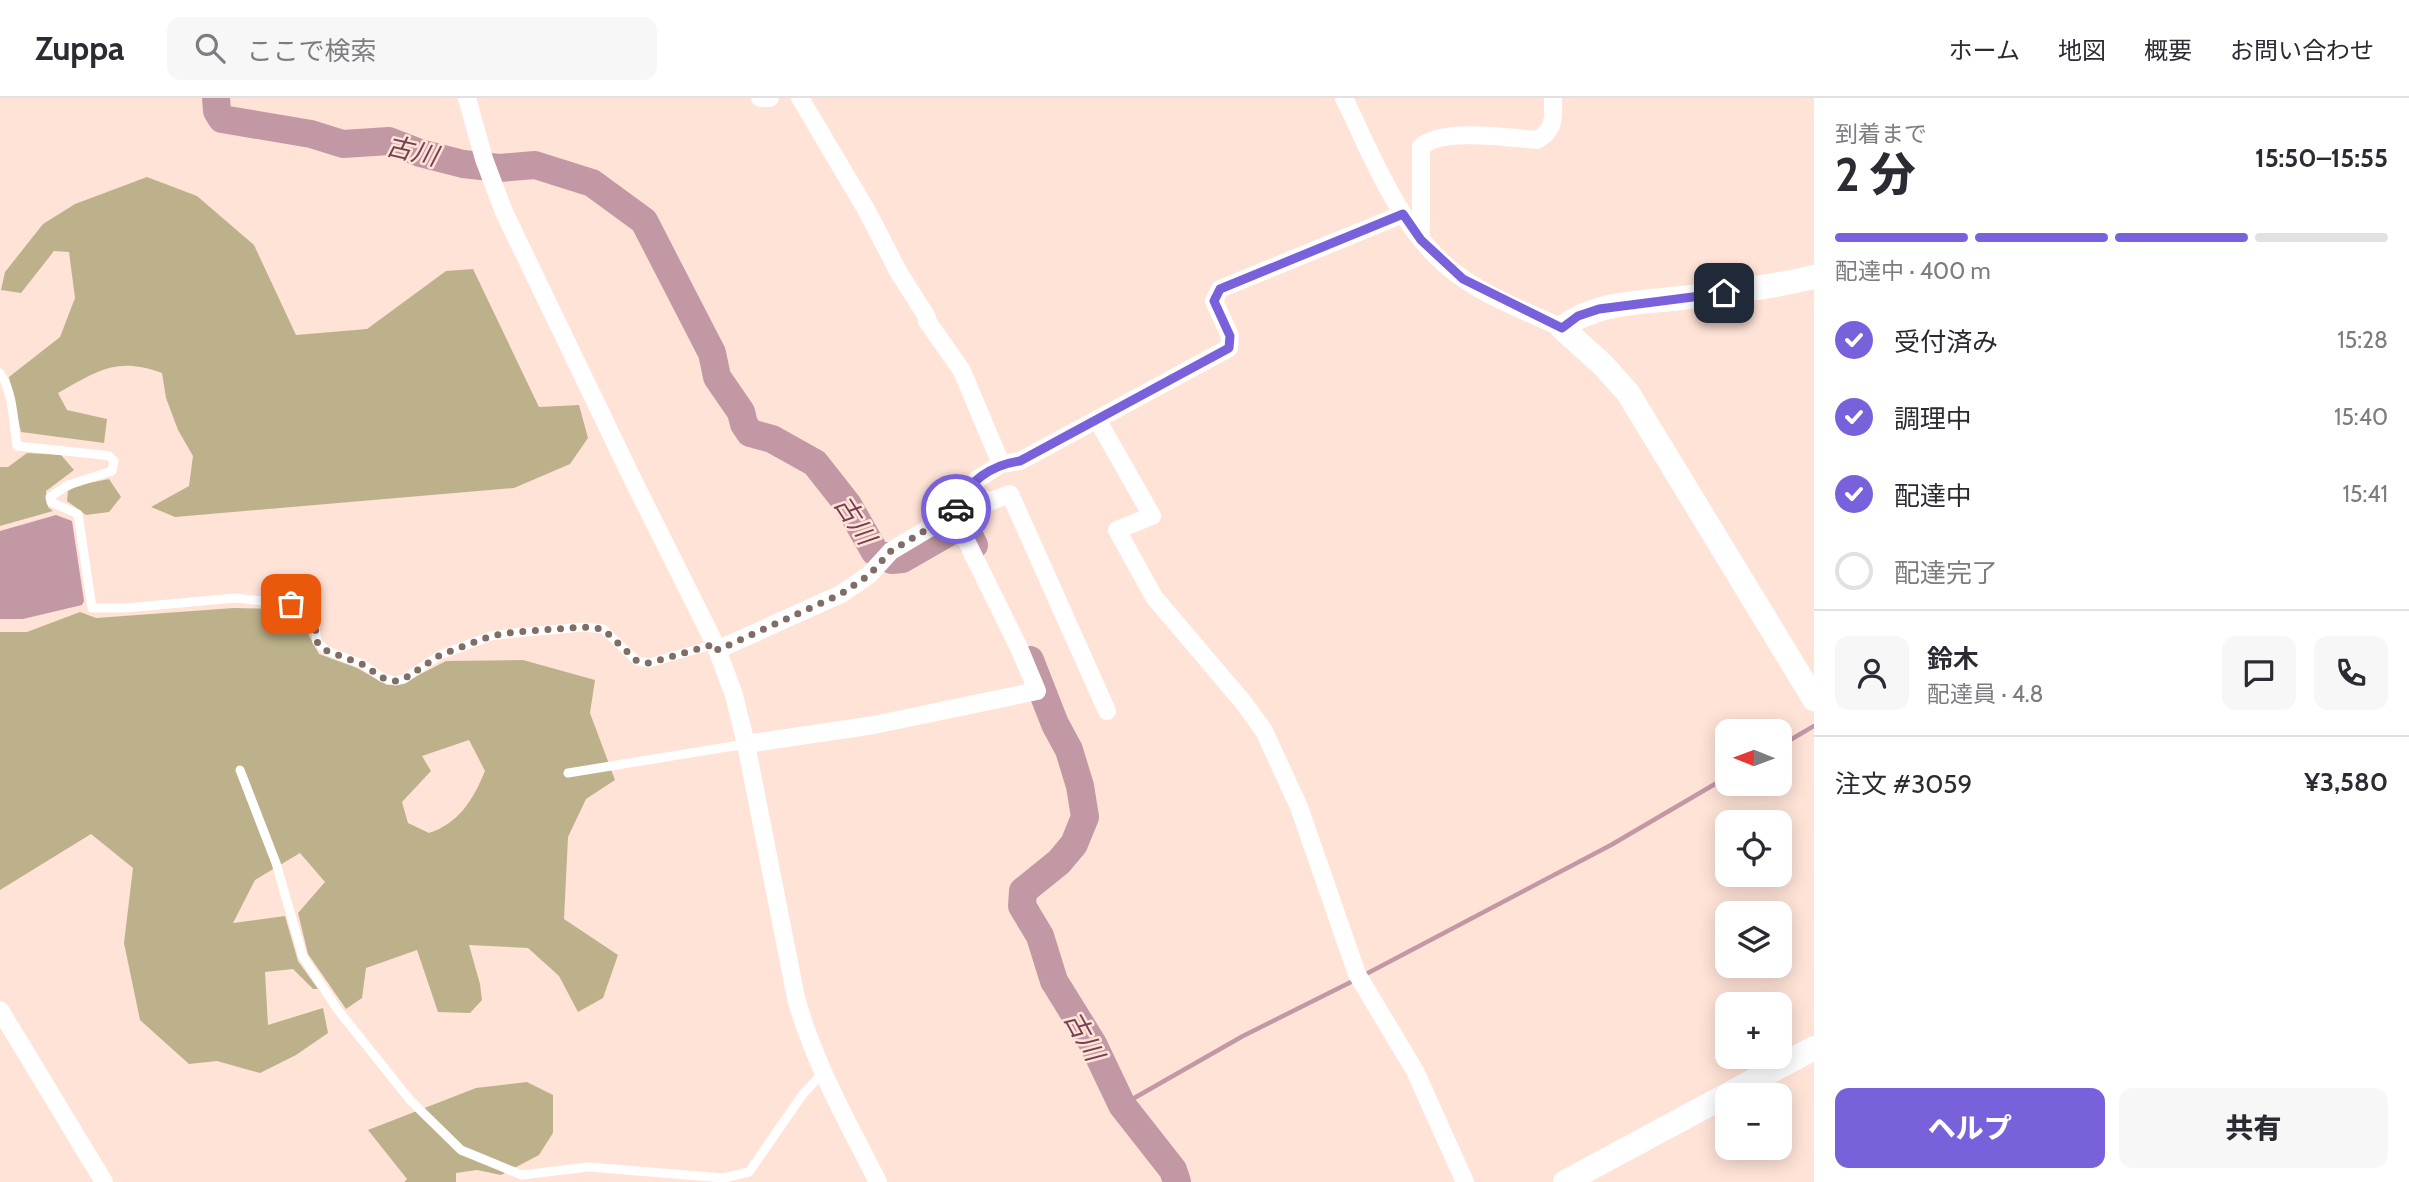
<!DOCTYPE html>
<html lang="ja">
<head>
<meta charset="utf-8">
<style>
  :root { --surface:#fff; --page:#f7f7f7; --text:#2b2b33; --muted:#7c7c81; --line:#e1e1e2; --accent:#7a61dc }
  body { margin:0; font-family:Cabin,"Noto Sans JP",sans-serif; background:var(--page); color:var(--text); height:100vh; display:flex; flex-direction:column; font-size:26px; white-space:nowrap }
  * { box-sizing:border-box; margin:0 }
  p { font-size:23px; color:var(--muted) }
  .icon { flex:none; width:38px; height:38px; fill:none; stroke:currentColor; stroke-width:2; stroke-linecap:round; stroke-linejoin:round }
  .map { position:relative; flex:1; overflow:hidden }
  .side { display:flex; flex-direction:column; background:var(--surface); width:595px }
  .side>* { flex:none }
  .needle { width:46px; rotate:271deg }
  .controls { position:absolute; left:1715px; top:621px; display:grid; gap:14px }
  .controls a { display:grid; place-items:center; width:77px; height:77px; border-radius:14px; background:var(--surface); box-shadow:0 4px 18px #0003; font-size:35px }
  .pin { position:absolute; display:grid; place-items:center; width:60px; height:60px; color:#fff; margin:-30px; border-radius:14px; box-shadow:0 4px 10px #0006 }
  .courier { position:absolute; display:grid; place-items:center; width:70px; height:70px; margin:-35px; border:5px solid #7a61dc; border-radius:50%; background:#fff; color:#222; box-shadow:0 2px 9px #0007 }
  .headline em { font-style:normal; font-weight:800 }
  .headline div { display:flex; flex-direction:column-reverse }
  .headline { display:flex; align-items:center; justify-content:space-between; height:119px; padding:0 21px }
  h1 { font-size:46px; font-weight:800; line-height:52px }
  .bar { display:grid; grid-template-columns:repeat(4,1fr); gap:10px 7px; align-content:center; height:84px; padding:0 21px }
  .bar i { height:9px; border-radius:5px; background:var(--line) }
  .bar .on { background:var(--accent) }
  .bar p { grid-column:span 4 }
  .line { display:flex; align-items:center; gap:18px; padding:0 21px; border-top:2px solid var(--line) }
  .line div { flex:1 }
  .round { display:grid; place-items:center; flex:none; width:74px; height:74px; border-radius:14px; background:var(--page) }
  ol { padding:0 21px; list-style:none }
  li { display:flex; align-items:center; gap:21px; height:77px }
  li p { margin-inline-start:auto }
  li .icon { padding:7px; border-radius:50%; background:var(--accent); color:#fff; stroke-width:4 }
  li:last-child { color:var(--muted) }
  li i { width:38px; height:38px; border:4px solid var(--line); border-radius:50% }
  .primary-button { display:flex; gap:14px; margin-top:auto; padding:14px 21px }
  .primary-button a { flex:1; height:80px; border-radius:14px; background:var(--accent); color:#fff; font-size:28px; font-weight:800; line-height:80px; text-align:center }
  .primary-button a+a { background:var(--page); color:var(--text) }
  header { display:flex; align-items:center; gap:42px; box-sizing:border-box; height:98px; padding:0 35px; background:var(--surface); border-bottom:2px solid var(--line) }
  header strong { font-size:33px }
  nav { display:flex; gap:38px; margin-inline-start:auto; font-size:24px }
  .search { width:490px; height:63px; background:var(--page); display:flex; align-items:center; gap:18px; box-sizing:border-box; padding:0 24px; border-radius:14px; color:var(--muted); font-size:26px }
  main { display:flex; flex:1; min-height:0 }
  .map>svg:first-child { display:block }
</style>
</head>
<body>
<header>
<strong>Zuppa</strong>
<div class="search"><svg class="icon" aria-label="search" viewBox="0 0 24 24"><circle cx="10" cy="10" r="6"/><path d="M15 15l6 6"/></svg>ここで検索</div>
<nav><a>ホーム</a><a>地図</a><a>概要</a><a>お問い合わせ</a></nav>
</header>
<main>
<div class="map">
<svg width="1814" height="1084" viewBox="0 0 1814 1084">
  <rect width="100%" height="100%" fill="#ffe3d7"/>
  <g fill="#bdb18b" fill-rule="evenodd">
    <path d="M147 79 197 98 254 147 296 237 367 231 446 173 473 171 539 309 579 307 588 340 570 366 514 390 175 419 151 409 189 388 193 358 178 332 166 300 162 275C117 258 97 273 58 295L67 312 107 321 104 345 21 334 9 279 60 239 75 200 69 154 54 153 21 195 1 192 5 174 43 126 75 106Z"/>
    <path d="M27 355 61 357 74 372 46 393 48 409 53 413 0 428V369H8Z"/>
    <path d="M109 381 121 399 109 414 86 417 67 403 68 393 79 387Z"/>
    <path d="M234 510 282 511 302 525 319 556 357 570 387 587 401 586 446 563 523 562 595 582 590 615 615 682 586 701 568 739 564 821 618 857 603 900 578 914 559 878 528 850 469 847 480 886 482 902 470 915 438 914 417 852 366 870 362 900 346 911 308 856 298 815 325 784 300 755 255 782 233 825 285 818 298 863 318 891H313L293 871 265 874 268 927 323 910 328 935 296 957 260 975 217 963 189 966 140 922 124 845 133 770 91 736 0 792V534H27L80 514 96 520ZM469 642 485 673C473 702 459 725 429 735L408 725 402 704 431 673 422 658Z"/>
    <path d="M527 984 553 997V1035L539 1057 501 1077 477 1072 456 1075V1084H404L407 1081 368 1032 476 990Z"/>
  </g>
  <path fill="#c298a5" d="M56 417 72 423 84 503 82 507 23 521H0V433Z"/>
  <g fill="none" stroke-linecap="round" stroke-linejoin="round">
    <g stroke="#c298a5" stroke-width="4.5">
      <path d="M1780 648 1814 628"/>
      <path d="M1368 875 1611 747 1727 679"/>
      <path d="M1122 1007 1243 938 1355 882"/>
    </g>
    <g stroke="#c298a5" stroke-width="28">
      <path d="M216 0 217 13 222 21 311 36 343 46 389 43 420 55 463 66 499 70 535 67 592 85 644 123 712 255 717 279 741 314 744 326 750 335 772 341 815 365 848 407 875 454 892 462 902 461 963 426 974 447"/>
      <path d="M1030 562 1055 626 1069 652 1080 688 1085 719 1074 746 1059 764 1023 793 1022 808 1040 838 1054 883 1093 946 1122 1007 1173 1072 1177 1084"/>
    </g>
    <g stroke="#fff" stroke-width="9">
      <path d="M0 275C14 296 13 324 17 348L103 357 109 358 114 363 112 373 68 387 50 399 51 404 78 416 92 510H126L235 500 291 506 308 515 315 528 317 544 327 553 362 566 383 580 395 583 404 581 440 557 491 538 515 535 583 529 603 531 637 563 649 565 715 546"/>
      <path d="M240 672 276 765 303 859 338 912 410 1002 461 1052 522 1077 588 1069 724 1080 749 1074 803 996 822 976"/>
      <path d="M568 675 746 646"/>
    </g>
    <g stroke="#fff" stroke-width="18">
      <path d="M467 0 484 61 504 114 633 382 715 546 734 597 746 646 796 900C814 965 847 1023 878 1084"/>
      <path d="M760 0H770"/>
      <path d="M800 0 867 113 899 175 927 219V223L962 273 1001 366"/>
      <path d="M1344 0C1375 64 1403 141 1465 182 1495 202 1530 215 1562 230"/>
      <path d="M1421 142V49C1441 29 1510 40 1537 42 1556 31 1553 20 1553 0"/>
      <path d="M1098 323 1152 418 1117 432 1154 499 1243 604 1264 633 1299 709 1357 876 1415 973 1465 1084"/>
      <path d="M967 391 989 404 1010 396 1107 613"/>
      <path d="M717 552 841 496 869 477 891 453 953 416 967 391 979 380 1001 366 1020 363 1229 250 1230 238 1214 203 1220 191 1403 116"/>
      <path d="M746 646 874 627 1037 593 1019 550 953 416"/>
      <path d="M0 912 104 1084"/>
    </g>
    <g stroke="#fff" stroke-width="24">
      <path d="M1814 179C1770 190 1725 194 1681 200 1640 205 1595 204 1562 230L1603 267 1628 295 1814 601"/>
      <path d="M1565 1084 1814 950"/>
    </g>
  </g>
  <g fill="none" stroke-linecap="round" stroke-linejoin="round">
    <path stroke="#806d65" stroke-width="7" stroke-dasharray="0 12.6" d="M291 506 308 516 315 528 317 544 327 553 362 566 383 580 395 583 404 581 440 557 491 538 515 534 583 529 603 531 637 563 649 565 715 546 718 552 841 496 869 477 891 453 953 416 956 411"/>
    <path stroke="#7a61dc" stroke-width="9" d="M956 411C967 383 992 367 1020 363L1229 250 1230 238 1214 203 1220 191 1403 116 1421 142 1463 181 1562 230 1578 218 1599 211 1724 195"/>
  </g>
  <g text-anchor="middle" stroke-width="5" stroke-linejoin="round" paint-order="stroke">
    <g font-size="26" font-style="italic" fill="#783f53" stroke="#ffe3d7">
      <text transform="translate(412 53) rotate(13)" y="9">古川</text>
      <text transform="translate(855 422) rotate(57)" y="9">古川</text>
      <text transform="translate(1084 938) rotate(61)" y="9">古川</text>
    </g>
  </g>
</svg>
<div class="controls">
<a><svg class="needle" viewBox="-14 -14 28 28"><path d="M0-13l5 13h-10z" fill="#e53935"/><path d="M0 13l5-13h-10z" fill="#7c7c81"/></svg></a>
<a><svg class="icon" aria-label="locate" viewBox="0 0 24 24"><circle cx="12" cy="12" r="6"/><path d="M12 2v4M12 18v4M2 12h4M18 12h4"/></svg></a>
<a><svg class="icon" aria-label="layers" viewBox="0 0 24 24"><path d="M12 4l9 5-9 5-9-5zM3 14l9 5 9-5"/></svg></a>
<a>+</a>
<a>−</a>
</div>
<div class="pin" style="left:291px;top:506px;background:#ea580c"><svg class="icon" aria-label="bag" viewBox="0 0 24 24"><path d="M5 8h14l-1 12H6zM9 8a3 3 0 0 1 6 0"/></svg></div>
<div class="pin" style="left:1724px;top:195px;background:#1f2937"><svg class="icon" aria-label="home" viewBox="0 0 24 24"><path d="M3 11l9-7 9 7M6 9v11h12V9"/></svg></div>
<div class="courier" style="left:956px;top:411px"><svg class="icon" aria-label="car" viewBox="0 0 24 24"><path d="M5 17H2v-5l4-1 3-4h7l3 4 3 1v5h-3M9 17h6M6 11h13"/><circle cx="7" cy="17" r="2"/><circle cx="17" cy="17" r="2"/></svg></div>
</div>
<section class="side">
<div class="headline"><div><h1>2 分</h1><p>到着まで</p></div><em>15:50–15:55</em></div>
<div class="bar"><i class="on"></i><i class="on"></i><i class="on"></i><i></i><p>配達中 · 400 m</p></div>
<ol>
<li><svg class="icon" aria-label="check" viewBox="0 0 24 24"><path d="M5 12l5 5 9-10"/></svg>受付済み<p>15:28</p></li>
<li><svg class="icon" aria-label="check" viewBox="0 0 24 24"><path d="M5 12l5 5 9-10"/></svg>調理中<p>15:40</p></li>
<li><svg class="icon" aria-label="check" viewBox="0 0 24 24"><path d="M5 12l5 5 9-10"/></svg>配達中<p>15:41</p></li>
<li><i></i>配達完了</li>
</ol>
<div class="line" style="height:126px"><a class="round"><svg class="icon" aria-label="person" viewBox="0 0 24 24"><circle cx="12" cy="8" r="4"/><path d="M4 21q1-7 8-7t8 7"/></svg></a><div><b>鈴木</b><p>配達員 · 4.8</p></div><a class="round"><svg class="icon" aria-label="chat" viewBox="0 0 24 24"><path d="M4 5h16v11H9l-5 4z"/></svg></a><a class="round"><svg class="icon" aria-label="phone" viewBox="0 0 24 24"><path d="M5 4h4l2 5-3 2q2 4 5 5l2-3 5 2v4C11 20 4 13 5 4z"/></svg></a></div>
<div class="line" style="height:91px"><div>注文 #3059</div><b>¥3,580</b></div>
<div class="primary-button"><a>ヘルプ</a><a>共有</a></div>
</section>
</main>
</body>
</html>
